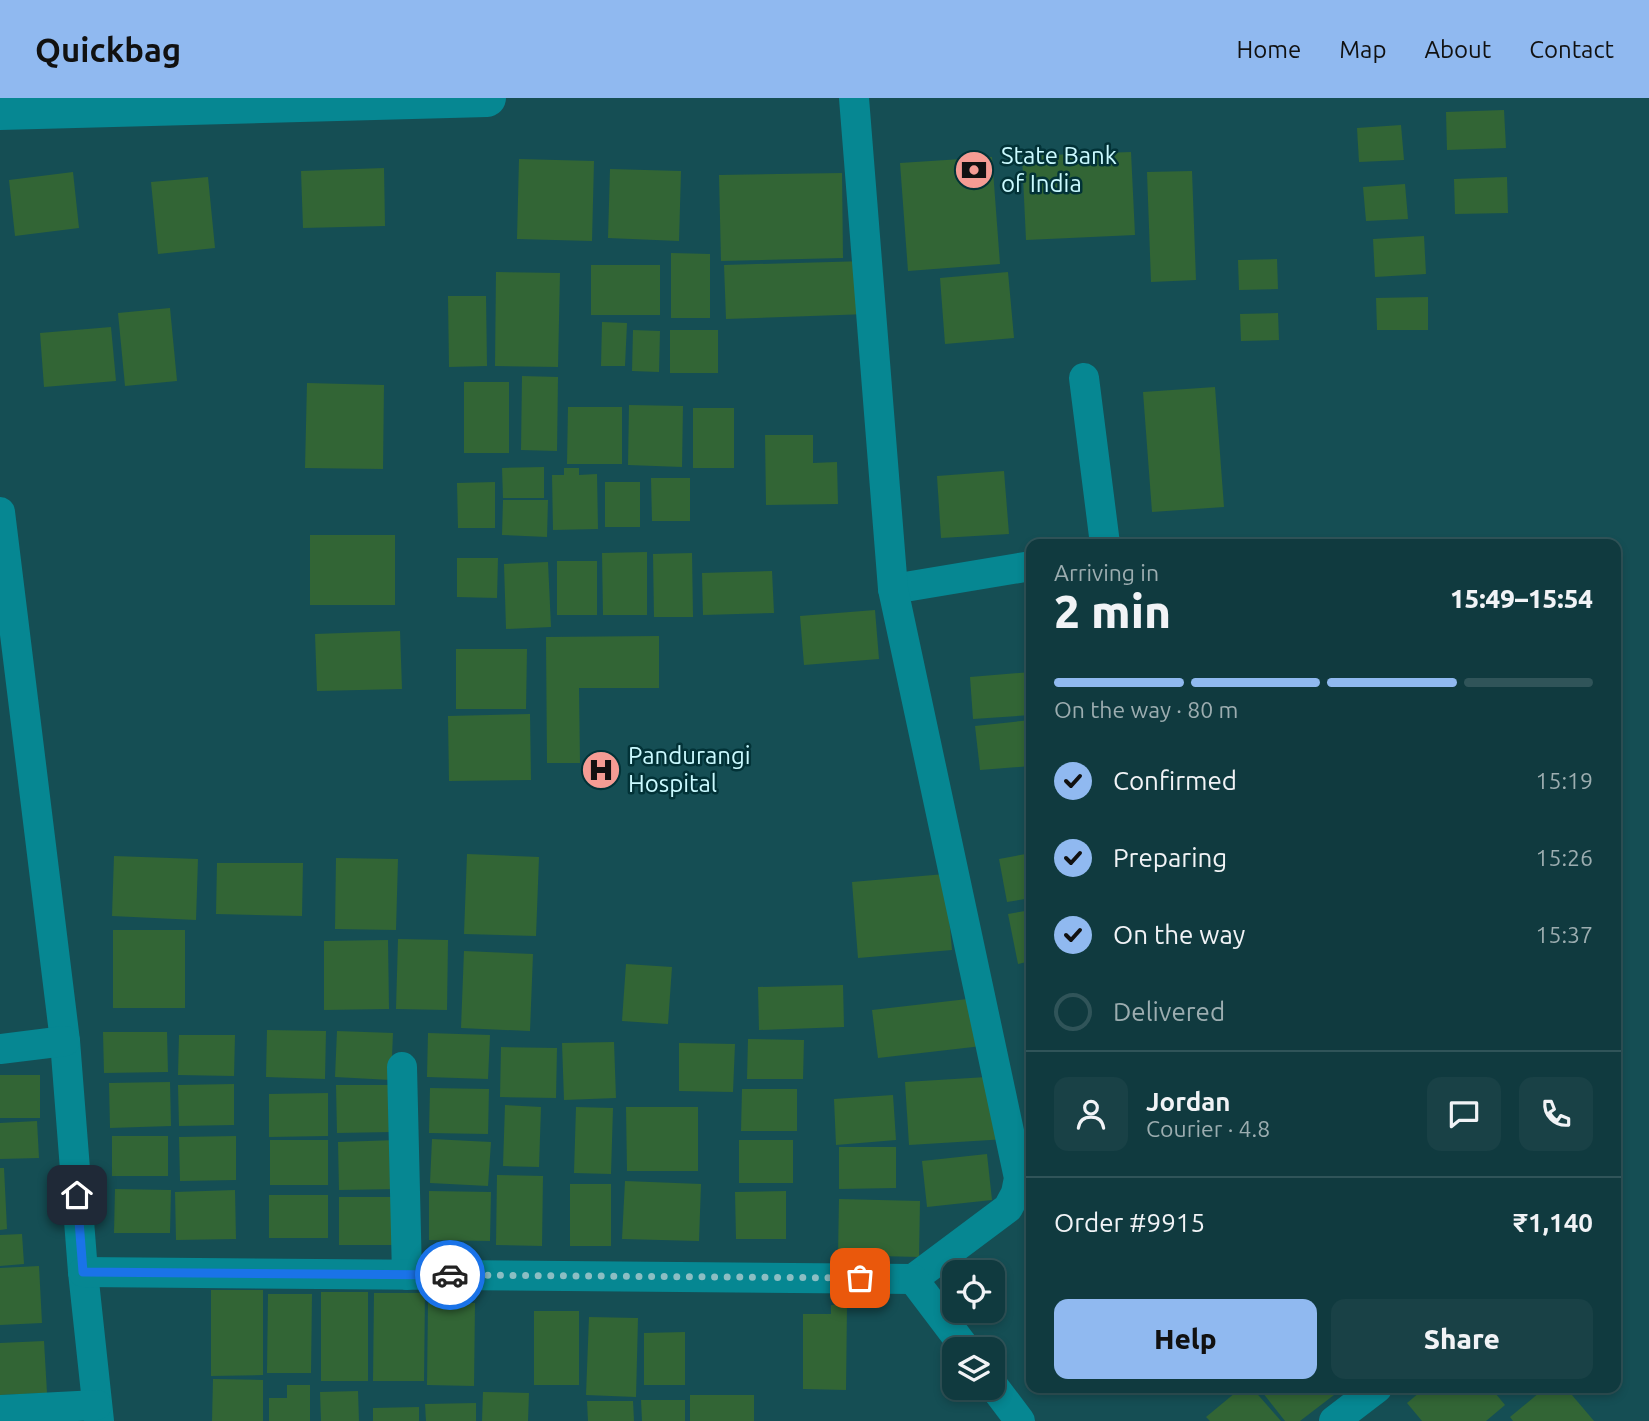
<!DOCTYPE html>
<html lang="en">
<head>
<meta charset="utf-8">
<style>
  :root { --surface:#103a3f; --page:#194146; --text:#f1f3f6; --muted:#9cadb0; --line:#305459; --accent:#90b9f0 }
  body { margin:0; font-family:Ubuntu,sans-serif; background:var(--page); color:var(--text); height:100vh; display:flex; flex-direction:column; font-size:26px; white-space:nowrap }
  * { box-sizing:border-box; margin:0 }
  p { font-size:23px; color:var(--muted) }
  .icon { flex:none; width:38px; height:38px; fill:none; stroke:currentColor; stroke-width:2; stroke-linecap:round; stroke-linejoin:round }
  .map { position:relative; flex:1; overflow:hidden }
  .sheet { position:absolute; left:1026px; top:441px; width:595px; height:854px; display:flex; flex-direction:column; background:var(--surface); border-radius:14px; box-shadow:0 4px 10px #0003,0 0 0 2px var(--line) }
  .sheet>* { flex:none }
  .tools { position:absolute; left:942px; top:1162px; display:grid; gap:14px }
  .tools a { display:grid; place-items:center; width:63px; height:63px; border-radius:14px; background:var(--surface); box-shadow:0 4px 10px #0003,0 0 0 2px var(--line); font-size:35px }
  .pin { position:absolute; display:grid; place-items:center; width:60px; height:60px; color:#fff; margin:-30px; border-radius:14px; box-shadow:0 4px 10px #0006 }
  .courier { position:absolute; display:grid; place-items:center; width:70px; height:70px; margin:-35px; border:5px solid #1a73e8; border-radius:50%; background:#fff; color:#222; box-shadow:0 2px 9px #0007 }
  .head em { font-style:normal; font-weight:800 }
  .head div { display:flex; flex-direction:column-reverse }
  .head { display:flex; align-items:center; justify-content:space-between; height:119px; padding:0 28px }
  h1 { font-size:46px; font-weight:800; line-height:52px }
  .bar { display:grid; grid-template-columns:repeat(4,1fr); gap:10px 7px; align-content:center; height:84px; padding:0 28px }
  .bar i { height:9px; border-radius:5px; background:var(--line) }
  .bar .active { background:var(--accent) }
  .bar p { grid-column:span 4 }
  .line { display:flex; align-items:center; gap:18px; padding:0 28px; border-top:2px solid var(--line) }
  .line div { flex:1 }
  .round { display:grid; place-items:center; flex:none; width:74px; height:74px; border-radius:14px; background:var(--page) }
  ol { padding:0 28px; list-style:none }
  li { display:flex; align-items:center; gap:21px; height:77px }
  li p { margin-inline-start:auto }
  li .icon { padding:7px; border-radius:50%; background:var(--accent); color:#111; stroke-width:4 }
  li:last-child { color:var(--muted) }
  li i { width:38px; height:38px; border:4px solid var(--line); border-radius:50% }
  .action { display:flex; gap:14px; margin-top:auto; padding:14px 28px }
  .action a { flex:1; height:80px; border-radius:14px; background:var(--accent); color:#111; font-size:28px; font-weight:800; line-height:80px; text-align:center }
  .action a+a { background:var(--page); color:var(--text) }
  header { display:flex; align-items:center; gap:42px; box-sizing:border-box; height:98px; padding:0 35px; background:var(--accent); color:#111 }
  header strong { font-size:33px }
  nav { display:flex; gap:38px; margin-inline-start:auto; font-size:24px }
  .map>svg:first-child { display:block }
</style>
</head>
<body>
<header>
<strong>Quickbag</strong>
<nav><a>Home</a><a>Map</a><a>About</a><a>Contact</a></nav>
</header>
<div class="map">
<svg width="1649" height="1323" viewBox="0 0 1649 1323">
  <rect width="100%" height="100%" fill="#154e54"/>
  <g fill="#326535">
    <path d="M1504 12 1506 50 1447 52 1446 14Z"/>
    <path d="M1401 27 1404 62 1359 64 1357 30Z"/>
    <path d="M1131 54 1135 137 1026 142 1022 58Z"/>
    <path d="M992 59 1000 166 908 173 900 65Z"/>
    <path d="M519 61 594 63 592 143 517 141Z"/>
    <path d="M384 70 385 128 303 130 301 73Z"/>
    <path d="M610 71 681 73 679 143 608 140Z"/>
    <path d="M1192 73 1196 182 1151 184 1147 74Z"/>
    <path d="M73 74 79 130 15 138 9 82Z"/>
    <path d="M842 75 843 160 721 163 719 77Z"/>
    <path d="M208 79 215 150 158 156 151 84Z"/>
    <path d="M1507 79 1508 115 1455 116 1454 81Z"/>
    <path d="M1405 86 1408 121 1366 123 1363 89Z"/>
    <path d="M1424 138 1426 176 1375 179 1373 141Z"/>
    <path d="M671 155 710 156V220H671Z"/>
    <path d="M1277 161 1278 191 1239 192 1238 162Z"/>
    <path d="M866 163 868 216 726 221 724 167Z"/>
    <rect x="591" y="167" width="69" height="50"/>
    <path d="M496 174 560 175 558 269 495 268Z"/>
    <path d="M1008 174 1014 240 945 246 940 180Z"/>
    <path d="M448 198H486L487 268 449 269Z"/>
    <path d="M1428 199V232H1377L1376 200Z"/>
    <path d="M170 210 177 283 125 288 118 215Z"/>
    <path d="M1278 215 1279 242 1241 243 1240 216Z"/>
    <path d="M602 224 627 225 625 268H601Z"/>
    <path d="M111 229 116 283 44 289 40 235Z"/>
    <path d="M633 232 660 233 659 274 632 273Z"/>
    <rect x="670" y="232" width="48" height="43"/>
    <path d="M522 278 558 279 557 353 521 352Z"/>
    <rect x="464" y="284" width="45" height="71"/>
    <path d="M307 285 384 287 383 371 305 370Z"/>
    <path d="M1215 289 1224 409 1152 414 1143 294Z"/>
    <path d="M629 307 683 308 682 369 628 367Z"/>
    <path d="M568 309H622V366H567Z"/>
    <rect x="693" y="310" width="41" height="60"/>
    <path d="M765 337H813V365L837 364 838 406 766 407Z"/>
    <path d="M544 369V400H503L502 370Z"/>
    <path d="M564 370H579V377L597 376 598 431 553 432 552 377H564Z"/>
    <path d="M1004 373 1009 436 941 440 937 378Z"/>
    <path d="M651 380H690V423H652Z"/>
    <path d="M495 384V430H458L457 385Z"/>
    <rect x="605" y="384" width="35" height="45"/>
    <path d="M503 402H548L547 439 502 437Z"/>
    <rect x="310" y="437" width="85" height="70"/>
    <path d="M647 454V517H603L602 455Z"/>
    <path d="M692 455 693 519H654L653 456Z"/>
    <path d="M457 460H498L497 500 457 499Z"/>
    <rect x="557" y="463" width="40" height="54"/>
    <path d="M548 464 551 529 506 531 504 466Z"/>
    <path d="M772 473 774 515 703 517 702 475Z"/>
    <path d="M875 512 879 561 804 567 800 518Z"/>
    <path d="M400 533 402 591 317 593 315 536Z"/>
    <path d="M659 538V590H579L580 665H547L546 539Z"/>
    <path d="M456 551H527L526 611H456Z"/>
    <path d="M1031 574V617L973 621 970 579Z"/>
    <path d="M530 616 531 682 449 683 448 618Z"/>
    <path d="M1031 622V668L980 672 975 628Z"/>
    <path d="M1031 755V800L1007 804 999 761Z"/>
    <path d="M467 756 539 759 536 838 464 836Z"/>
    <path d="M114 758 198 761 196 822 112 818Z"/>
    <path d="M336 760 398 761 396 832 335 831Z"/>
    <path d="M217 765H303L302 818 216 816Z"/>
    <path d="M945 776 952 852 858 860 852 784Z"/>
    <path d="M1031 812V863L1018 866 1008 816Z"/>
    <rect x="113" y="832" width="72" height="78"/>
    <path d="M398 841 448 842 447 912 396 911Z"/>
    <path d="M388 842 389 911 324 912V843Z"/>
    <path d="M464 853 533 856 530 933 461 930Z"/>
    <path d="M626 866 672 869 668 926 622 923Z"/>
    <path d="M843 887 844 929 759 932 758 889Z"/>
    <path d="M976 900 982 948 878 960 872 912Z"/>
    <path d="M267 932 326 933 325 981 266 979Z"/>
    <path d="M337 933 393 935 391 982 335 979Z"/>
    <path d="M103 934H167L168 974 104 975Z"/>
    <path d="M428 935 490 937 488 981 427 979Z"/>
    <path d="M179 937H235L234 978 178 977Z"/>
    <path d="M748 941 804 942 803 981H747Z"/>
    <path d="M614 944 616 1000 564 1002 562 945Z"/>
    <path d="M679 945 735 946 733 994 679 993Z"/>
    <path d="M501 949 557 950 556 1000 500 999Z"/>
    <rect x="0" y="977" width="40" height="43"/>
    <path d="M1003 978 1007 1041 909 1047 905 984Z"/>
    <path d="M170 984 171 1028 110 1030 109 985Z"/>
    <path d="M234 986V1027L179 1028 178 987Z"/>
    <path d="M336 987H392V1034L337 1035Z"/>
    <path d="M430 990 489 991 488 1036 429 1035Z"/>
    <path d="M742 991H797V1033H741Z"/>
    <path d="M328 995V1038L269 1039V996Z"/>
    <path d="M893 997 896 1042 836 1047 834 1001Z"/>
    <path d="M505 1007 541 1009 539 1069 503 1068Z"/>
    <path d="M576 1009 613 1010 611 1076 574 1075Z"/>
    <path d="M626 1009H698V1073H627Z"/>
    <path d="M37 1023 39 1060 0 1061V1025Z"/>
    <rect x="112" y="1038" width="56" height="40"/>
    <path d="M236 1038V1082L180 1083 179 1039Z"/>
    <path d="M432 1041 491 1044 488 1088 430 1085Z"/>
    <rect x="270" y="1042" width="58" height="45"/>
    <path d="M397 1042 398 1091 339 1092 338 1044Z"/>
    <rect x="739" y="1042" width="54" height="43"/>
    <path d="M839 1049H896V1090L839 1091Z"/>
    <path d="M987 1056 992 1102 927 1109 922 1063Z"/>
    <path d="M0 1070H4L7 1131 0 1132Z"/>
    <path d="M497 1077 543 1078 542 1148 496 1147Z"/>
    <path d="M625 1083 701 1086 699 1143 622 1141Z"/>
    <rect x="570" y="1086" width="41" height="62"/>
    <path d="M115 1091 171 1092 170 1135H114Z"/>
    <path d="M235 1092 236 1141 176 1142 175 1094Z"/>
    <path d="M429 1093 491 1094 490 1143 429 1142Z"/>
    <path d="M786 1093V1141H736L735 1094Z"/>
    <rect x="269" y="1097" width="59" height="43"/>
    <rect x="339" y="1099" width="57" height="48"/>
    <path d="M839 1101 920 1103 919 1159 838 1157Z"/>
    <path d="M22 1136 24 1166 0 1168V1137Z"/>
    <path d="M39 1168 42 1225 0 1227V1170Z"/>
    <path d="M211 1192H263V1277L211 1278Z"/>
    <rect x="321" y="1194" width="47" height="89"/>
    <path d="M374 1195H425L424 1283H373Z"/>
    <path d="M268 1196H312L311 1275H267Z"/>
    <path d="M428 1204 475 1205 474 1288 427 1287Z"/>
    <path d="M831 1207H847L846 1292 803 1291V1216H831Z"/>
    <rect x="534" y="1213" width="45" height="74"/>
    <path d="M589 1219 638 1220 636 1299 586 1297Z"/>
    <path d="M685 1234V1287H644V1235Z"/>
    <path d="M44 1243 47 1295 0 1297V1245Z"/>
    <path d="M213 1281 263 1282V1323H212Z"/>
    <path d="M287 1287H310V1323H269V1300H287Z"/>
    <path d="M1241 1290H1252L1281 1323H1210L1206 1319Z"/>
    <path d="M1259 1290H1329L1334 1297 1300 1323H1285Z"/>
    <path d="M1425 1290H1491L1505 1307 1486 1323H1422L1407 1305Z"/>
    <path d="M1545 1290H1566L1594 1323H1513L1510 1319Z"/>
    <path d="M358 1293 359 1323H321L320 1294Z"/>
    <path d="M483 1294 529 1295 528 1323H482Z"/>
    <rect x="690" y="1297" width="64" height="26"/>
    <path d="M641 1302H685V1323H642Z"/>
    <path d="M587 1303H633L634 1323H588Z"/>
    <path d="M476 1305V1323H426L425 1306Z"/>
    <path d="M419 1309V1323H373V1310Z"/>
  </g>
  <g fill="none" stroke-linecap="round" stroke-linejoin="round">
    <g stroke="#068792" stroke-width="30">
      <path d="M1084 280 1105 446"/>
      <path d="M0 414 65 943 83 1174 99 1323"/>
      <path d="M893 491 1031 468"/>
      <path d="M0 951 65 943"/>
      <path d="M402 969 407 1177"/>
      <path d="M83 1174 913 1181 1008 1110 1016 1095 1019 1080 893 491 854 0"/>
      <path d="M913 1181 966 1251"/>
      <path d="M992 1286 1020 1323"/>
      <path d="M0 1312 97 1307"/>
      <path d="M1334 1323 1377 1290"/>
    </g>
    <path stroke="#068792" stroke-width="38" d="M0 13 487 0"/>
  </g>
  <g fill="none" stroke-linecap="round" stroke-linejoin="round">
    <path stroke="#8bbec3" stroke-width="7" stroke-dasharray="0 12.6" d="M450 1177 860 1180"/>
    <path stroke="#1a73e8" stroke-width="9" d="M77 1097 83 1174 450 1177"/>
  </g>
  <defs>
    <g id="bank-disc" transform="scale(2.0125)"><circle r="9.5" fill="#f59c94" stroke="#023237"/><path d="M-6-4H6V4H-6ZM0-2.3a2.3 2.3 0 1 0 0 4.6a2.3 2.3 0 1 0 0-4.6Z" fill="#111"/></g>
    <g id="hospital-disc" transform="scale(2.0125)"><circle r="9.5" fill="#f59c94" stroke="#023237"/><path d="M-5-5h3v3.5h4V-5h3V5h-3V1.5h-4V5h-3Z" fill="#111"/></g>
  </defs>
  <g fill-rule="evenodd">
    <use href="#bank-disc" x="974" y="72"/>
    <use href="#hospital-disc" x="601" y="672"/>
  </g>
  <g text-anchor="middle" stroke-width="5" stroke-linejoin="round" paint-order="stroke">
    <g font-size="24" fill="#cbfaff" stroke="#023237" text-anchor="start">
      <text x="1001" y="66">State Bank<tspan x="1001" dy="28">of India</tspan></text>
      <text x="628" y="666">Pandurangi<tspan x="628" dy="28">Hospital</tspan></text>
    </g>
  </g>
</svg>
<div class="tools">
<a><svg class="icon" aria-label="locate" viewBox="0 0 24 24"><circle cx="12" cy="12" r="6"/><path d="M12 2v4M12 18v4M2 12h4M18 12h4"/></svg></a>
<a><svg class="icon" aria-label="layers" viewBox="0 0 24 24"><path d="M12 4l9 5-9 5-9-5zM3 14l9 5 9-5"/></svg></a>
</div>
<div class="pin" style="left:860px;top:1180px;background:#ea580c"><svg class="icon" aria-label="bag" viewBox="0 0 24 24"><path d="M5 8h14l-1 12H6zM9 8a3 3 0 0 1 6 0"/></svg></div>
<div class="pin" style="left:77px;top:1097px;background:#1f2937"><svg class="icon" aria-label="home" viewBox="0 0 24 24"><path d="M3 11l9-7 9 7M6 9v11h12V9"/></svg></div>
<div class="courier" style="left:450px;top:1177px"><svg class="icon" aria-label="car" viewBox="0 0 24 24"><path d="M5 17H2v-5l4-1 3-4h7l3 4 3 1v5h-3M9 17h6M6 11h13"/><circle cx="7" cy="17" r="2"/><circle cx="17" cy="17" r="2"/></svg></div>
<section class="sheet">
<div class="head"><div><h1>2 min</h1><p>Arriving in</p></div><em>15:49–15:54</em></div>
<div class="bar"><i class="active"></i><i class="active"></i><i class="active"></i><i></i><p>On the way · 80 m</p></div>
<ol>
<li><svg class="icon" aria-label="check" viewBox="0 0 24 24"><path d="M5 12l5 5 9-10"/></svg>Confirmed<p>15:19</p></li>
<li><svg class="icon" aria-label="check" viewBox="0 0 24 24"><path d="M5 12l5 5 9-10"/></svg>Preparing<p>15:26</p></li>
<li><svg class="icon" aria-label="check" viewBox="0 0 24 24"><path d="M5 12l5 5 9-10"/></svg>On the way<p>15:37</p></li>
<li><i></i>Delivered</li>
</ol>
<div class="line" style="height:126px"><a class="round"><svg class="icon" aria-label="person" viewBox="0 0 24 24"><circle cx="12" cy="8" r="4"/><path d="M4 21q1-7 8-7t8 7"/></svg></a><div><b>Jordan</b><p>Courier · 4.8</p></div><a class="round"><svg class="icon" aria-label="chat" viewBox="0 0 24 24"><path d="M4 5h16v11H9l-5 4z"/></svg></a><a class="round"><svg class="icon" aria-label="phone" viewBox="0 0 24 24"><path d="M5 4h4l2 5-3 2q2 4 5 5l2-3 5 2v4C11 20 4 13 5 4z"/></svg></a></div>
<div class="line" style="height:91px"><div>Order #9915</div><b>₹1,140</b></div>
<div class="action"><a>Help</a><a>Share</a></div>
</section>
</div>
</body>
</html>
